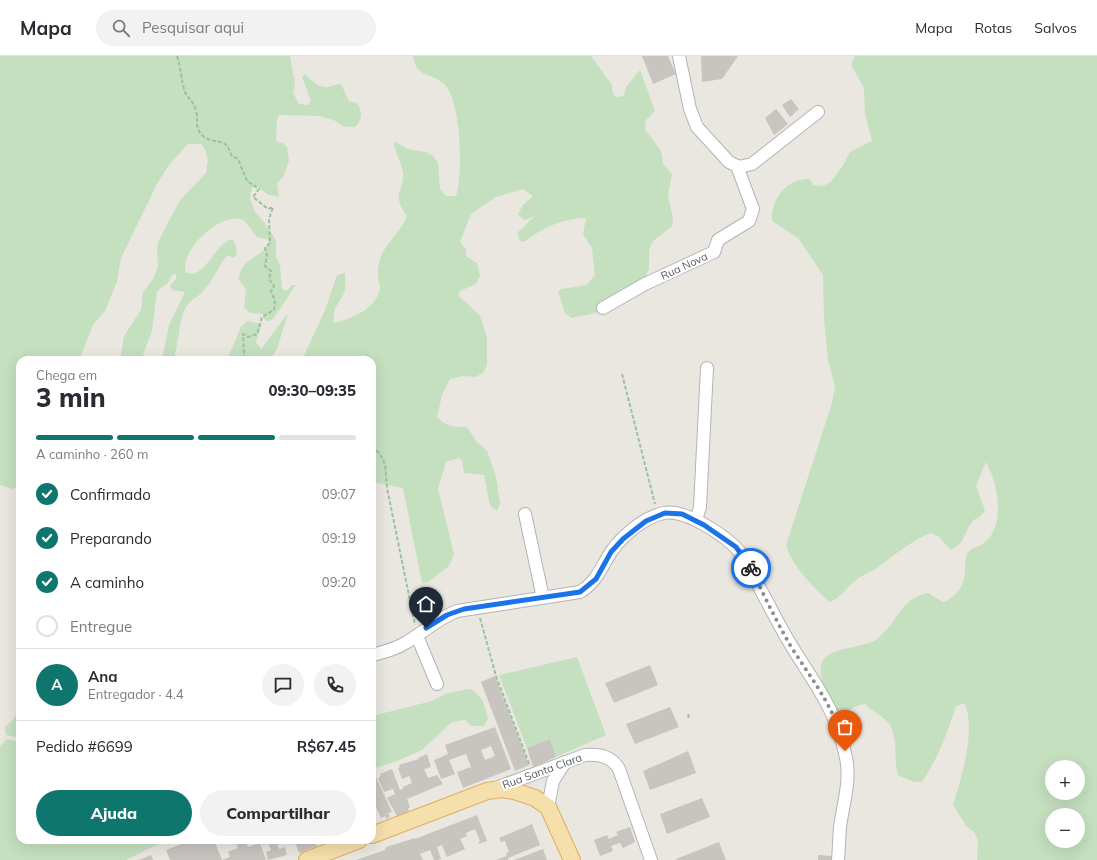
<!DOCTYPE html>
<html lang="pt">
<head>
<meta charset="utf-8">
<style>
  :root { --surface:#fff; --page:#f2f2f3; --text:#2b2b33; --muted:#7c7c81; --line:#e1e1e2; --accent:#0f766e }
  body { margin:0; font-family:Mulish,sans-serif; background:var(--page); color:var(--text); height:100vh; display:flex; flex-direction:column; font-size:15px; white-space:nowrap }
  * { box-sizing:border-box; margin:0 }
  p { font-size:13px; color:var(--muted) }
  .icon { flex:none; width:22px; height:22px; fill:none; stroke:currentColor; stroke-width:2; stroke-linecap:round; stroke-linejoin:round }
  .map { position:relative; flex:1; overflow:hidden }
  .details { position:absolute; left:16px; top:300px; width:360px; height:488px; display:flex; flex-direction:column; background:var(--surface); border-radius:12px; box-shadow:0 4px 16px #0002 }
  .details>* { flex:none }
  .tools { position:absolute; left:1045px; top:704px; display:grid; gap:8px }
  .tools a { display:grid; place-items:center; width:40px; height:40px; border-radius:50%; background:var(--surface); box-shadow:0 4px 16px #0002; font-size:20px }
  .pin { position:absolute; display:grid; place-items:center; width:34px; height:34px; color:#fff; margin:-41px -17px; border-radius:50% 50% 50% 0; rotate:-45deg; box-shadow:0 0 4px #0007 }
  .pin .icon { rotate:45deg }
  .courier { position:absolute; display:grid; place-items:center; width:40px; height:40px; margin:-20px; border:3px solid #1a73e8; border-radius:50%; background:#fff; color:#222; box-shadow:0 1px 5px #0007 }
  .overview em { font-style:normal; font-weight:800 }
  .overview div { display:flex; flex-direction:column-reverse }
  .overview { display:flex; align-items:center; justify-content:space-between; height:68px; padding:0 20px }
  h1 { font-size:26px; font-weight:800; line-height:30px }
  .bar { display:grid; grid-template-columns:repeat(4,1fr); gap:6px 4px; align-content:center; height:48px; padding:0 20px }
  .bar i { height:5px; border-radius:3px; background:var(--line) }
  .bar .on { background:var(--accent) }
  .bar p { grid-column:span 4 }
  .line { display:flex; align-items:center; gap:10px; padding:0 20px; border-top:1px solid var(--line) }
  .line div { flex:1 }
  .round { display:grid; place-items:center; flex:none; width:42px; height:42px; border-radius:21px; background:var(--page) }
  ol { padding:0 20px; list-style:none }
  li { display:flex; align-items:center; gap:12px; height:44px }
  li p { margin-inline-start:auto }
  li .icon { padding:4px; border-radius:50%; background:var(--accent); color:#fff; stroke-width:4 }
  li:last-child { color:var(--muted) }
  li i { width:22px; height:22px; border:2px solid var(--line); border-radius:50% }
  .action { display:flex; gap:8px; margin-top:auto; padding:8px 20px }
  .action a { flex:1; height:46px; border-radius:24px; background:var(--accent); color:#fff; font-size:16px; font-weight:800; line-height:46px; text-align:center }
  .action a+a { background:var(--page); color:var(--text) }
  header { display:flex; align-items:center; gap:24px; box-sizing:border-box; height:56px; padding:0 20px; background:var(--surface); border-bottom:1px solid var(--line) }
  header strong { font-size:19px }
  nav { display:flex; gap:22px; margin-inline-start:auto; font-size:14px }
  .search { width:280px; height:36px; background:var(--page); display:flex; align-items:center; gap:10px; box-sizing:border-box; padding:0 14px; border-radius:22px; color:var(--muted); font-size:15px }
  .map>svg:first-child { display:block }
</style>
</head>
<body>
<header>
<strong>Mapa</strong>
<div class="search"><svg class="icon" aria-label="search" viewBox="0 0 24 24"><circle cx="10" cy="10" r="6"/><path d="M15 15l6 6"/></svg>Pesquisar aqui</div>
<nav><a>Mapa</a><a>Rotas</a><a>Salvos</a></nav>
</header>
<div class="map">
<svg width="1097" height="804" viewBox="0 0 1097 804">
  <rect width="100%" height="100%" fill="#eae7e1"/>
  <g fill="#c4e0bf" fill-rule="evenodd">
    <path d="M0 0H290L295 28 293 37 299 48 308 49 311 45 302 21 305 18C309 23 320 33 328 31 333 30 335 28 341 28L349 45 357 47C363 55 362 65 355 71L342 70 336 65 319 60 279 59C275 67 277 76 276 85L284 88 287 91 289 105 283 121 277 128 279 141 267 138 257 130 252 131 250 143 255 156 261 162 276 184V201L280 209 282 232 286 235 292 229H296L274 262C270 266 267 266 263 262V258L250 257 244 251 246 233 238 223C240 219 240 214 243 211 250 200 267 198 269 184L257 181 244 164C222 154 178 195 186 217L194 218C211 210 215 189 232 183 236 188 238 194 236 200L232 202 229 199 225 202C218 212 213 224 205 233 198 243 191 240 184 255 178 271 179 288 173 304H162L169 269 185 236 172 234 170 230 176 223V218L172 219 168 227 157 235 152 275 141 304H120L124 280 141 254 143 236 153 223 158 211 157 193 159 184 180 144 206 117 208 104 204 91 201 88H188L169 109 157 128 121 202 117 225 105 255 93 269 79 304H20V430L12 433 0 429Z"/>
    <path d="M413 0H591L612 29 613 38 616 41 624 40 626 31 640 14 655 55 646 64 645 73 661 95 663 108 672 118 668 140 673 162 672 170 652 186 649 194V213L643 225 601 256 571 262 565 257 558 236 561 233 587 229 595 219 592 192 583 178 586 162C563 162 542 172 524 186L520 185 517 177 535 160 524 164 518 158 523 149 533 140 523 133 496 141 471 158 460 186 466 193V200L477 207 480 220 476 228 460 235 458 239 480 260 487 281V308L484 316 476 321 463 320 450 323 442 339 437 361C446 371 454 371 467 371L477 386 487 395 496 420 500 447 497 455 490 450 484 419 464 417 462 404 459 402 446 406 438 433 454 498 449 510 428 526 422 527 403 432 372 426V304H302L325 254 337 219 345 217C345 222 346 228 345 233 342 247 331 250 334 267 352 262 378 253 380 231 380 228 378 225 378 222 377 214 379 205 382 198 389 184 402 174 407 160 391 137 403 139 403 118 402 106 394 97 394 85L408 93 426 96 433 100 438 107 440 133 446 140H456C463 119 462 42 443 27 429 15 417 23 413 0Z"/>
    <path d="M855 0H1097V804H977L978 784 974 776 967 771 953 749C961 724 977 671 964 647L956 650C947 678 938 702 922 726H914L898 719C893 703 899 683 889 668 883 659 872 656 865 648 851 649 848 658 836 665 831 651 816 619 822 606 830 590 863 593 877 583 899 566 898 544 928 537L943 546C958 541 965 528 965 513 966 507 965 503 967 498 971 491 977 492 983 488 1007 470 998 428 986 406L976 430 985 454C979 464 976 461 972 466 963 478 966 487 951 494L939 481 931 477C910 485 895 499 877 512 870 516 862 519 856 524 846 531 842 541 830 546 816 535 792 509 787 492 786 489 787 485 788 483L832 347 835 330 828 304 824 264 823 219 798 182 772 165C771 143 786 123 809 123L814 129 823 130 831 126 842 111 850 96 872 85 865 58 864 32 851 9ZM1052 711H1078V737H1052ZM1052 759H1078V785H1052Z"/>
    <path d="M288 257 277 293 270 304H227L241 271 247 265 262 268 256 286 261 293Z"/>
    <path d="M577 601 606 679 556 701 550 683 527 692 499 619Z"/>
    <path d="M470 633C483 639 484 649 488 662L484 670H471L465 664 452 666 422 694 397 705 372 713V660L432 645 448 637Z"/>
    <path d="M20 653V784H166L126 804H0V690L7 683 16 685 17 681 6 679 5 671 13 664Z"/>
  </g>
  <g fill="#c8c4c0" fill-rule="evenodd">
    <path d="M642 0H668L676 18 653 28Z"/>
    <path d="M701 0H738L722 23 702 26Z"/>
    <path d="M791 43 799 53 790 61 782 49Z"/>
    <path d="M776 53 788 68 774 79 765 62Z"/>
    <path d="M650 609 658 629 614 647 605 627Z"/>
    <path d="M495 620 529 709 515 715 481 626Z"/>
    <path d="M670 651 679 671 635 688 626 668Z"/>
    <path d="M495 671 511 713 463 732 457 716 471 711 466 698 449 704 455 718 441 723 434 704 448 698 445 689ZM491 690 495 700 485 704 481 694Z"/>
    <path d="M550 683 556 701 533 711 527 692Z"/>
    <path d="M688 695 696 717 650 734 643 715Z"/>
    <path d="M427 698 431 711 424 713 428 722 437 719 443 728 407 743 410 751 408 752 409 755 397 760 387 742 395 738 393 733 384 736 378 722 381 720 380 718 392 713 400 734 403 733V731L412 727 409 720 402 723 398 712 400 711 399 709 419 703 418 702Z"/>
    <path d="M376 721 392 756 388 757 390 761 386 763 385 760 381 762 372 742V723Z"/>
    <path d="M702 742 710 761 667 778 660 758Z"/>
    <path d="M372 756 376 767 372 768Z"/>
    <path d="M477 759 487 785 479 788V786L480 785 475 773 466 777 467 780 460 783 465 793 447 801 442 789 437 791 441 803 438 804H434L430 794 420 798 423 804H389L387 799 389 804H356L385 794 386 791 415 782V783Z"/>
    <path d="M532 768 540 789 508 802V804H496L507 800 506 797 509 796 505 785 501 786 499 782Z"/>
    <path d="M630 771 635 786 623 792 620 787 611 790 613 795 600 800 594 784 607 779 609 783 618 779 616 776Z"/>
    <path d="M192 784H194L195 787 204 784H214L222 804H170L166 794Z"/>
    <path d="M235 784H245L248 791 260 787 266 804H222L230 801 228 796 238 792Z"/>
    <path d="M261 784H276L279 793 285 791 287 799 268 804 266 796 271 794 268 787 263 789Z"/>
    <path d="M294 784H314L317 790 299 797Z"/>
    <path d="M719 786 726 804H677L676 803Z"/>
    <path d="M543 793 547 804H514Z"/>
    <path d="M151 799 153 804H139Z"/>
    <path d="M818 799 832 800V804H818Z"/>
  </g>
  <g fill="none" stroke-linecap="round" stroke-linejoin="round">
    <g stroke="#b1b4b7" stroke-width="14">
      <g id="minor">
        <path d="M679 0 690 53 697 71 729 106 739 111 752 108 818 56"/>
        <path d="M603 252 645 228 714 196 718 184 749 165 753 153 737 110"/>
        <path d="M525 458 543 542"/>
        <path d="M696 464 700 451 707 312"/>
        <path d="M417 580 437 628"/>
        <path d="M372 599C384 596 396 593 407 586 424 576 438 562 457 555L580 536C597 526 601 511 611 496 622 480 644 461 664 457 686 453 726 480 740 496 747 504 752 515 756 525 764 540 772 555 780 570 805 617 836 647 846 702 851 725 843 748 840 771 839 782 839 793 838 804"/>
        <path d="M496 732 585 699C600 698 611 700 619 713L651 804"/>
        <path d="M548 751 553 725 565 706"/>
      </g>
    </g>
    <g stroke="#e1ac63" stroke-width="18">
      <g id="major">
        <path d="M372 779 487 735 502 733 514 735 535 742 548 751 572 804"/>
        <path d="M307 804 359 784"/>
      </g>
    </g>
    <g stroke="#9bc2a0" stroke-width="2" stroke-dasharray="4 2" stroke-linecap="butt">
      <path d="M177 0C181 12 181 25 185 36 188 43 194 45 196 55 199 63 194 69 201 78 212 91 226 78 231 99L238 103 247 125 259 133 253 141 268 153 273 151 269 163 270 187 265 192 267 199 265 210 271 215 269 223 274 230 271 236 275 244 274 254 262 261 257 278 248 281 243 278 244 300 242 304"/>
      <path d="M622 318 655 448"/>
      <path d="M372 390C388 404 385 413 387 432L415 569"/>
      <path d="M480 562 496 620 530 710"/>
      <path d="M688 662 689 657"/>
    </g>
    <use href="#minor" stroke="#fff" stroke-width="12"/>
    <use href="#major" stroke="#f5dfab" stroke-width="16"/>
  </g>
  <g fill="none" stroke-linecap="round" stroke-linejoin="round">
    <path stroke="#8c8d8d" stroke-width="4" stroke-dasharray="0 7.2" d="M751 512C763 538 776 564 790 589 812 624 837 654 845 695"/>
    <path stroke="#1a73e8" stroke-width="5" d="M426 572 447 559 464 553 580 536 596 523 611 496 623 483 646 465 665 457 682 458 704 469 736 491 751 512"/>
  </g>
  <g text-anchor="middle" stroke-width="4" stroke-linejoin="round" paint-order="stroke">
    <g font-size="11" fill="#595d60" stroke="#fff">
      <text transform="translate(684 210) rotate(-25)" y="4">Rua Nova</text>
      <text transform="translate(542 715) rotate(-20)" y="4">Rua Santa Clara</text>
    </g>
  </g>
</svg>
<div class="tools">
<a>+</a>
<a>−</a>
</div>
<div class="pin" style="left:845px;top:695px;background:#ea580c"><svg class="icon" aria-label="bag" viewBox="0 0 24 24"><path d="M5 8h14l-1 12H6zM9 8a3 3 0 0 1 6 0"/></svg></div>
<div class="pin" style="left:426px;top:572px;background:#1f2937"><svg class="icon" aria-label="home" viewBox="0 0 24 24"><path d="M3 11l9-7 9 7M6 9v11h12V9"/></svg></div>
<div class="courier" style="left:751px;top:512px"><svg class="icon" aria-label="bike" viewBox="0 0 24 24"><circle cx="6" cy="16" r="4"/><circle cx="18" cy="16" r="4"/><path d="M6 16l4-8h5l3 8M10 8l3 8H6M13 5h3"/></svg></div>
<section class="details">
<div class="overview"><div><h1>3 min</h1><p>Chega em</p></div><em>09:30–09:35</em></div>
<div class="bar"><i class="on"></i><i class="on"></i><i class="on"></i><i></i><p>A caminho · 260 m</p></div>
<ol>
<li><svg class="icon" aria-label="check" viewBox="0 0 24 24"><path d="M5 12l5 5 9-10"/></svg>Confirmado<p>09:07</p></li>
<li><svg class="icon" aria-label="check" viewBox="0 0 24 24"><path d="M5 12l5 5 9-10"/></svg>Preparando<p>09:19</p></li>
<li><svg class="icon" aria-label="check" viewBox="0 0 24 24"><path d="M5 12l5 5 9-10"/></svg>A caminho<p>09:20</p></li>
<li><i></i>Entregue</li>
</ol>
<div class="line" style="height:72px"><b class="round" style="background:var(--accent);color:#fff">A</b><div><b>Ana</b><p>Entregador · 4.4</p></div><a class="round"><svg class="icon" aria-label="chat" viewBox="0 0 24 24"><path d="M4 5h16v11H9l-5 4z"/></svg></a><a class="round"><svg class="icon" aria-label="phone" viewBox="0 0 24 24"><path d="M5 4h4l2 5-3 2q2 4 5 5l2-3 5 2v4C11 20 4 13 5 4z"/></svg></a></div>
<div class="line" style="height:52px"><div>Pedido #6699</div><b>R$67.45</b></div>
<div class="action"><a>Ajuda</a><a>Compartilhar</a></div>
</section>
</div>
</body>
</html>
